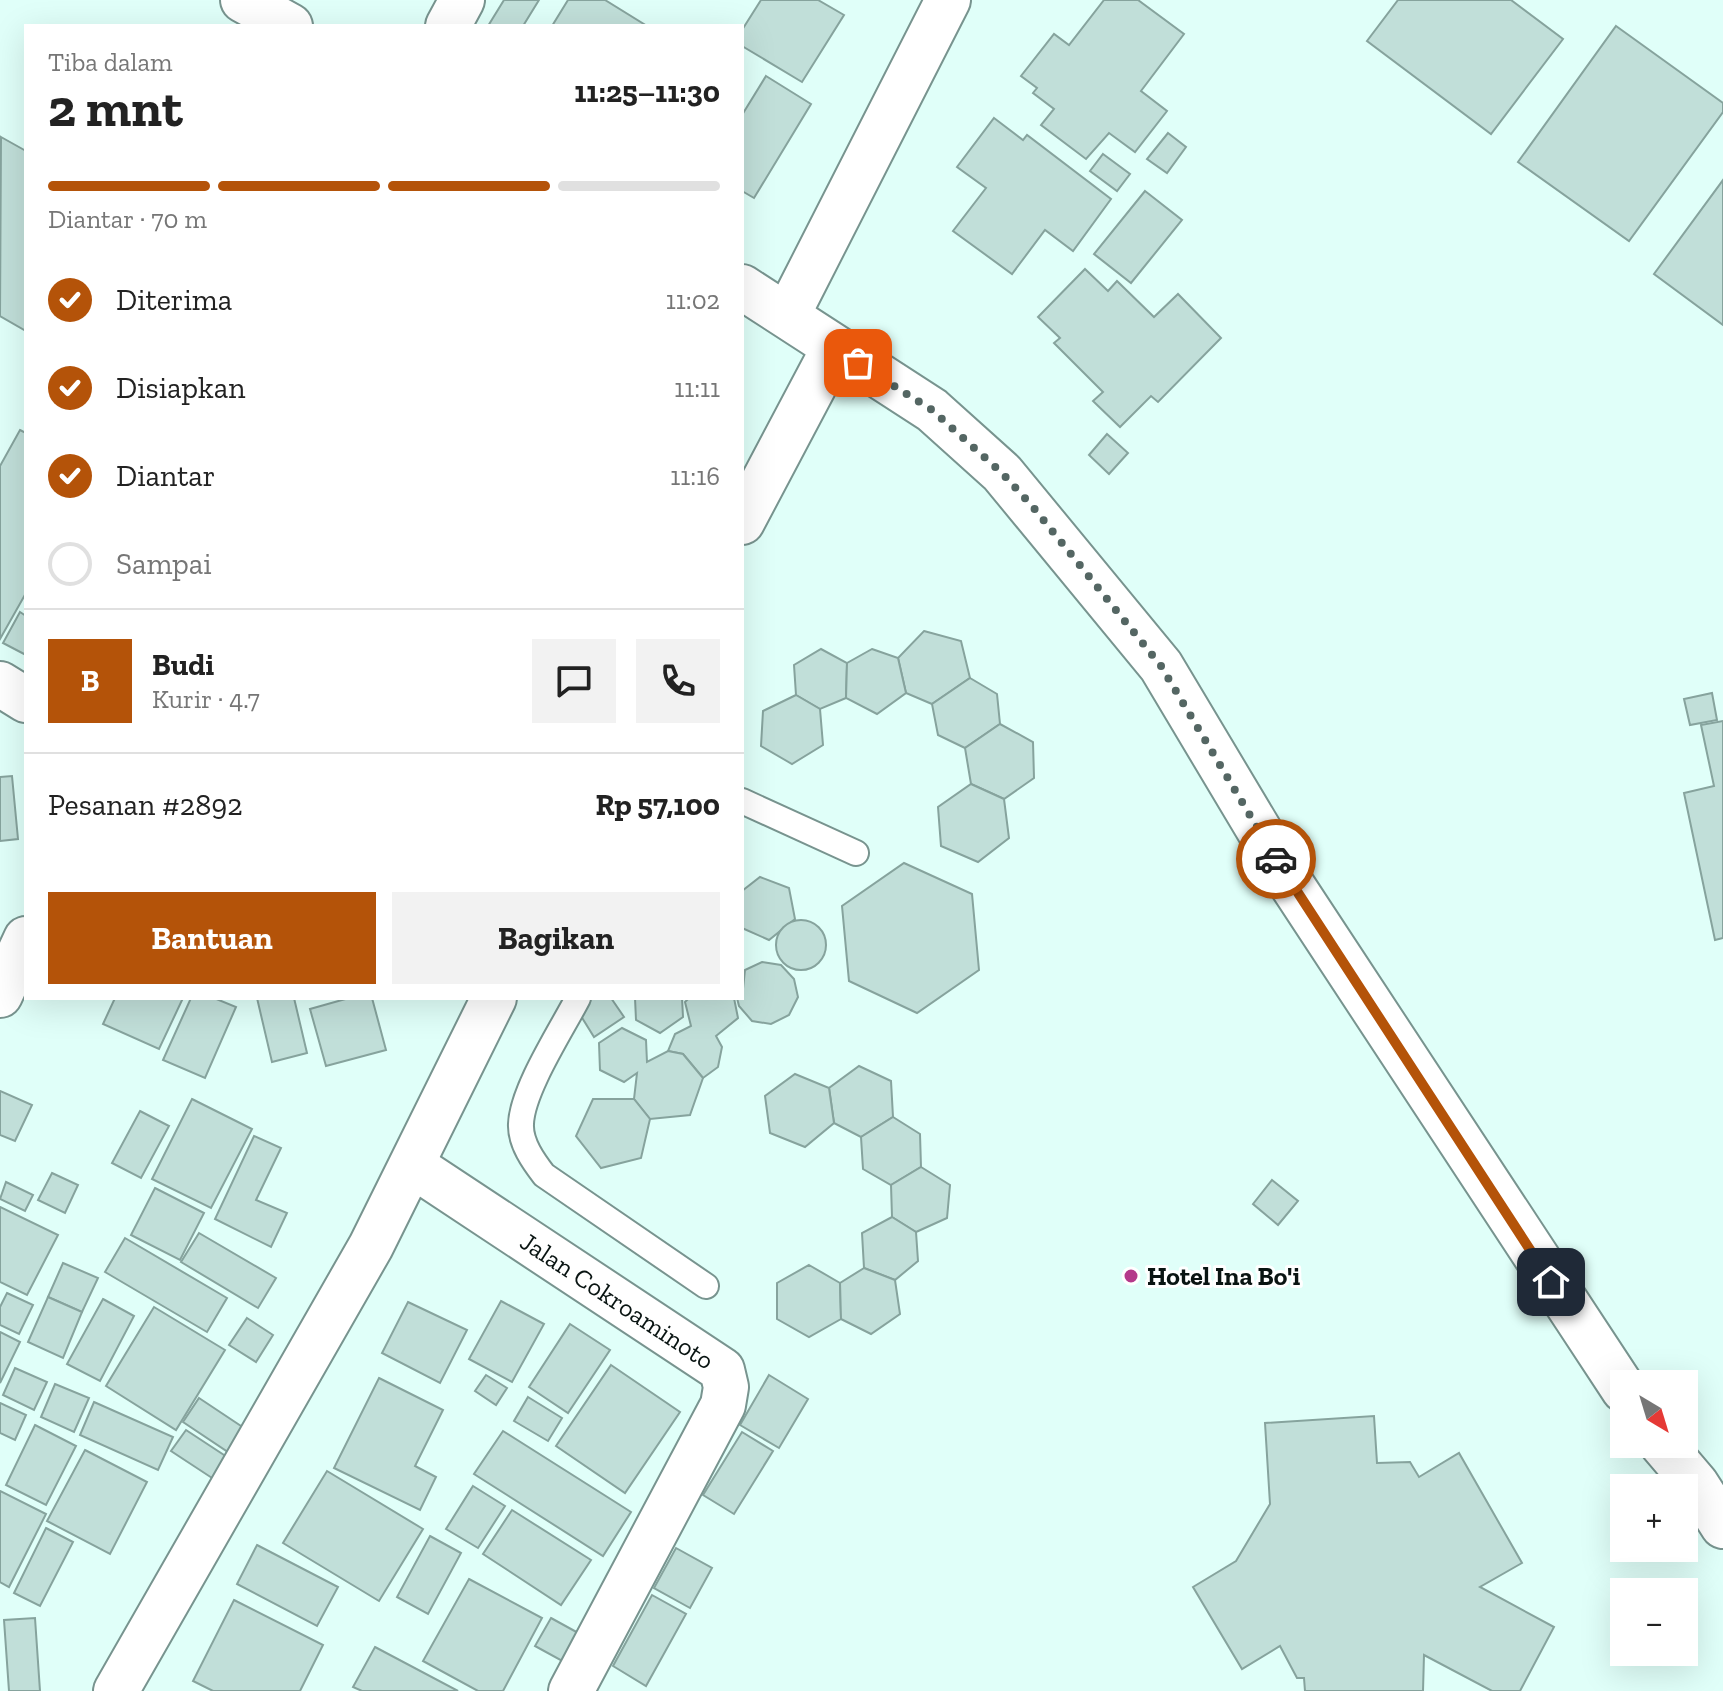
<!DOCTYPE html>
<html lang="id">
<head>
<meta charset="utf-8">
<style>
  :root { --surface:#fff; --page:#f2f2f2; --text:#222; --muted:#767676; --line:#e0e0e0; --accent:#b45309 }
  body { margin:0; font-family:"Zilla Slab",serif; background:var(--page); color:var(--text); height:100vh; display:flex; flex-direction:column; font-size:30px; white-space:nowrap }
  * { box-sizing:border-box; margin:0 }
  p { font-size:26px; color:var(--muted) }
  .icon { flex:none; width:44px; height:44px; fill:none; stroke:currentColor; stroke-width:2; stroke-linecap:round; stroke-linejoin:round }
  .map { position:relative; flex:1; overflow:hidden }
  .sheet { position:absolute; left:24px; top:24px; width:720px; height:976px; display:flex; flex-direction:column; background:var(--surface); border-radius:0px; box-shadow:0 8px 32px #0002 }
  .sheet>* { flex:none }
  .needle { width:52px; rotate:142deg }
  .buttons { position:absolute; left:1610px; top:1370px; display:grid; gap:16px }
  .buttons a { display:grid; place-items:center; width:88px; height:88px; border-radius:0px; background:var(--surface); box-shadow:0 8px 32px #0002; font-size:40px }
  .pin { position:absolute; display:grid; place-items:center; width:68px; height:68px; color:#fff; margin:-34px; border-radius:16px; box-shadow:0 4px 12px #0006 }
  .courier { position:absolute; display:grid; place-items:center; width:80px; height:80px; margin:-40px; border:6px solid #b45309; border-radius:50%; background:#fff; color:#222; box-shadow:0 2px 10px #0007 }
  .head em { font-style:normal; font-weight:700 }
  .head div { display:flex; flex-direction:column-reverse }
  .head { display:flex; align-items:center; justify-content:space-between; height:136px; padding:0 24px }
  h1 { font-size:52px; font-weight:700; line-height:60px }
  .bar { display:grid; grid-template-columns:repeat(4,1fr); gap:12px 8px; align-content:center; height:96px; padding:0 24px }
  .bar i { height:10px; border-radius:6px; background:var(--line) }
  .bar .active { background:var(--accent) }
  .bar p { grid-column:span 4 }
  .line { display:flex; align-items:center; gap:20px; padding:0 24px; border-top:2px solid var(--line) }
  .line div { flex:1 }
  .round { display:grid; place-items:center; flex:none; width:84px; height:84px; border-radius:0px; background:var(--page) }
  ol { padding:0 24px; list-style:none }
  li { display:flex; align-items:center; gap:24px; height:88px }
  li p { margin-inline-start:auto }
  li .icon { padding:8px; border-radius:50%; background:var(--accent); color:#fff; stroke-width:4 }
  li:last-child { color:var(--muted) }
  li i { width:44px; height:44px; border:4px solid var(--line); border-radius:50% }
  .cta { display:flex; gap:16px; margin-top:auto; padding:16px 24px }
  .cta a { flex:1; height:92px; border-radius:0px; background:var(--accent); color:#fff; font-size:32px; font-weight:700; line-height:92px; text-align:center }
  .cta a+a { background:var(--page); color:var(--text) }
  .map>svg:first-child { display:block }
</style>
</head>
<body>
<div class="map">
<svg width="1723" height="1691" viewBox="0 0 1723 1691">
  <rect width="100%" height="100%" fill="#e0fff9"/>
  <g fill="#c1dfd9" stroke="#86a39d" stroke-width="2">
    <path d="M504 0H539L523 26H488Z"/>
    <path d="M568 0H605L647 26H552Z"/>
    <path d="M761 0H818L844 15 802 82 742 46V30Z"/>
    <path d="M1104 0H1138L1184 34 1141 91 1167 111 1135 152 1109 133 1086 159 1041 125 1054 109 1033 93 1037 88 1021 76 1054 34 1069 45Z"/>
    <path d="M1398 0H1511L1563 39 1491 134 1367 41Z"/>
    <path d="M1616 26 1723 103V112L1629 241 1518 162Z"/>
    <path d="M766 76 811 104 754 198 742 191V115Z"/>
    <path d="M994 118 1023 140 1027 135 1111 199 1073 251 1045 230 1012 274 953 231 986 188 957 167Z"/>
    <path d="M1168 133 1186 147 1167 173 1147 159Z"/>
    <path d="M1 137 26 151V331L0 316Z"/>
    <path d="M1103 154 1130 174 1117 191 1090 171Z"/>
    <path d="M1723 180V325L1654 274Z"/>
    <path d="M1145 191 1182 220 1131 283 1094 254Z"/>
    <path d="M1085 269 1108 291 1117 281 1154 317 1178 294 1221 338 1158 402 1151 396 1120 427 1093 401 1103 392 1054 343 1060 338 1038 317Z"/>
    <path d="M20 430 26 433V593L0 639V466Z"/>
    <path d="M1107 434 1128 453 1109 474 1089 455Z"/>
    <path d="M20 612 26 616V655L3 643Z"/>
    <path d="M924 631 961 641 970 678 932 704 906 693 898 658Z"/>
    <path d="M821 649 847 663 846 698 820 709 796 695 794 665Z"/>
    <path d="M872 649 898 658 906 693 877 714 846 698 847 663Z"/>
    <path d="M970 678 997 694 1000 724 965 748 938 735 932 704Z"/>
    <path d="M1712 693 1717 720 1690 725 1684 699Z"/>
    <path d="M796 695 820 709 823 745 792 764 761 746 763 711Z"/>
    <path d="M1723 721V938L1715 940 1684 793 1714 786 1701 725Z"/>
    <path d="M1000 724 1033 742 1034 778 1004 799 971 784 965 748Z"/>
    <path d="M12 776 18 839 0 841V777Z"/>
    <path d="M971 784 1004 799 1009 838 978 862 941 846 938 807Z"/>
    <path d="M904 863 972 894 979 970 917 1013 849 981 842 906Z"/>
    <path d="M760 877 789 888 795 919 769 940 742 928V891Z"/>
    <circle cx="801" cy="945" r="25"/>
    <path d="M762 962 781 965 794 979 798 997 789 1015 771 1024 752 1021 739 1006 737 998H742L745 970Z"/>
    <path d="M115 998H183L159 1049 103 1024Z"/>
    <path d="M191 998H214L236 1007 205 1078 163 1060Z"/>
    <path d="M257 998H294L307 1053 272 1062Z"/>
    <path d="M349 998H372L386 1050 326 1066 310 1009Z"/>
    <path d="M592 998H611L624 1017 594 1037 576 1008Z"/>
    <path d="M635 998H682L683 1017 660 1033 636 1020Z"/>
    <path d="M689 998H734L738 1018 716 1036 722 1047 718 1067 703 1078 683 1054 668 1051 675 1034 691 1026 685 1002Z"/>
    <path d="M622 1028 646 1040 647 1062 668 1051 683 1054 703 1078 690 1115 650 1119 634 1099 637 1073 624 1082 600 1070 599 1043Z"/>
    <path d="M859 1066 891 1081 893 1117 861 1137 834 1123 829 1088Z"/>
    <path d="M795 1074 829 1088 834 1123 805 1147 770 1133 765 1096Z"/>
    <path d="M0 1091 32 1105 15 1141 0 1135Z"/>
    <path d="M192 1099 252 1129 211 1208 152 1179Z"/>
    <path d="M593 1099H634L650 1119 641 1158 601 1168 576 1136Z"/>
    <path d="M140 1111 169 1126 141 1178 112 1163Z"/>
    <path d="M893 1117 920 1134 921 1167 891 1185 863 1169 861 1137Z"/>
    <path d="M254 1136 281 1148 256 1200 287 1213 271 1247 215 1219Z"/>
    <path d="M921 1167 950 1185 947 1218 916 1232 892 1217 891 1185Z"/>
    <path d="M52 1173 78 1185 65 1213 38 1200Z"/>
    <path d="M1272 1180 1298 1201 1278 1225 1253 1204Z"/>
    <path d="M6 1182 33 1195 25 1211 0 1199Z"/>
    <path d="M155 1188 204 1213 180 1260 131 1235Z"/>
    <path d="M0 1207 58 1235 27 1295 0 1282Z"/>
    <path d="M892 1217 916 1232 918 1261 895 1280 864 1268 862 1233Z"/>
    <path d="M199 1233 276 1278 258 1308 181 1262Z"/>
    <path d="M125 1238 227 1298 207 1332 105 1272Z"/>
    <path d="M63 1263 98 1278 82 1312 48 1297Z"/>
    <path d="M809 1265 840 1283 841 1319 809 1337 777 1319V1283Z"/>
    <path d="M864 1268 895 1280 900 1314 871 1334 841 1319 840 1283Z"/>
    <path d="M7 1293 33 1305 19 1334 0 1325V1307Z"/>
    <path d="M48 1297 82 1312 63 1358 28 1342Z"/>
    <path d="M103 1299 134 1316 100 1381 67 1364Z"/>
    <path d="M501 1301 544 1324 512 1382 469 1359Z"/>
    <path d="M408 1302 467 1330 440 1383 382 1353Z"/>
    <path d="M154 1307 225 1350 176 1430 106 1386Z"/>
    <path d="M247 1318 273 1335 256 1362 229 1345Z"/>
    <path d="M570 1324 610 1350 568 1413 529 1387Z"/>
    <path d="M0 1332 20 1342 0 1383Z"/>
    <path d="M611 1365 680 1412 625 1493 556 1446Z"/>
    <path d="M15 1368 47 1382 34 1410 3 1395Z"/>
    <path d="M486 1375 507 1388 496 1405 475 1391Z"/>
    <path d="M769 1375 808 1399 779 1448 740 1425Z"/>
    <path d="M379 1378 443 1410 415 1466 436 1477 420 1510 334 1468Z"/>
    <path d="M55 1384 89 1398 74 1432 41 1417Z"/>
    <path d="M528 1397 562 1418 548 1441 514 1421Z"/>
    <path d="M199 1398 244 1428 228 1452 183 1422Z"/>
    <path d="M94 1402 173 1437 158 1470 80 1435Z"/>
    <path d="M0 1403 26 1415 15 1440 0 1433Z"/>
    <path d="M1374 1416 1377 1463 1410 1462 1419 1477 1459 1453 1522 1563 1480 1587 1554 1627 1520 1691H1492L1424 1655 1423 1691H1305L1304 1678H1297L1280 1646 1242 1669 1193 1587 1236 1561 1270 1504 1265 1423Z"/>
    <path d="M35 1425 76 1446 46 1505 6 1485Z"/>
    <path d="M186 1430 227 1457 212 1478 171 1451Z"/>
    <path d="M503 1431 631 1512 603 1556 474 1474Z"/>
    <path d="M742 1432 773 1451 734 1514 703 1495Z"/>
    <path d="M85 1450 147 1482 110 1554 47 1521Z"/>
    <path d="M327 1471 423 1529 379 1601 283 1543Z"/>
    <path d="M473 1486 505 1506 478 1548 446 1529Z"/>
    <path d="M0 1491 46 1514 9 1587 0 1582Z"/>
    <path d="M512 1510 591 1560 561 1605 483 1554Z"/>
    <path d="M46 1528 73 1542 40 1606 14 1593Z"/>
    <path d="M430 1536 461 1553 428 1614 397 1597Z"/>
    <path d="M257 1545 338 1587 317 1626 237 1584Z"/>
    <path d="M676 1548 712 1568 690 1608 654 1588Z"/>
    <path d="M469 1579 542 1618 503 1691H478L423 1661Z"/>
    <path d="M652 1595 686 1614 646 1686 613 1666Z"/>
    <path d="M234 1600 323 1645 300 1691H213L193 1681Z"/>
    <path d="M35 1618 40 1691H9L4 1620Z"/>
    <path d="M551 1618 591 1640 575 1668 535 1646Z"/>
    <path d="M375 1647 458 1691H362L353 1687Z"/>
  </g>
  <g fill="none" stroke-linecap="round" stroke-linejoin="round">
    <g stroke="#78948f" stroke-width="28">
      <g id="service">
        <path d="M742 801 856 853"/>
        <path d="M578 998C562 1029 522 1090 521 1124 520 1143 534 1162 544 1175L706 1286"/>
      </g>
    </g>
    <g stroke="#78948f" stroke-width="48">
      <g id="minor">
        <path d="M448 26 462 0"/>
        <path d="M788 314 948 0"/>
        <path d="M742 522 834 348"/>
        <path d="M0 684 26 700"/>
        <path d="M0 995 26 939"/>
        <path id="s1" d="M412 1165 722 1370 726 1387 723 1405 571 1691"/>
        <path d="M116 1691 371 1246 494 998"/>
      </g>
    </g>
    <g stroke="#78948f" stroke-width="48">
      <g id="secondary">
        <path d="M243 0 290 26"/>
        <path d="M742 287 932 410 1002 473 1161 666 1290 882 1624 1390"/>
        <path d="M1662 1444 1696 1484 1723 1526"/>
      </g>
    </g>
    <use href="#service" stroke="#fff" stroke-width="24"/>
    <use href="#minor" stroke="#fff" stroke-width="44"/>
    <use href="#secondary" stroke="#fff" stroke-width="44"/>
  </g>
  <g fill="none" stroke-linecap="round" stroke-linejoin="round">
    <path stroke="#546663" stroke-width="8" stroke-dasharray="0 14.4" d="M858 363 932 410 1002 473 1033 507 1161 666 1276 859"/>
    <path stroke="#b45309" stroke-width="10" d="M1276 859 1551 1282"/>
  </g>
  <circle fill="#b4398a" stroke="#fff" stroke-width="3" cx="1131" cy="1276" r="8"/>
  <g text-anchor="middle" stroke-width="6" stroke-linejoin="round" paint-order="stroke">
    <g font-size="26" font-weight="bold" fill="#091412" stroke="#fff" text-anchor="start">
      <text x="1147" y="1285">Hotel Ina Bo'i</text>
    </g>
    <g font-size="26" fill="#091412" stroke="#fff">
      <text dy="9" stroke="none"><textPath href="#s1" startOffset="246">Jalan Cokroaminoto</textPath></text>
    </g>
  </g>
</svg>
<div class="buttons">
<a><svg class="needle" viewBox="-14 -14 28 28"><path d="M0-13l5 13h-10z" fill="#e53935"/><path d="M0 13l5-13h-10z" fill="#767676"/></svg></a>
<a>+</a>
<a>−</a>
</div>
<div class="pin" style="left:858px;top:363px;background:#ea580c"><svg class="icon" aria-label="bag" viewBox="0 0 24 24"><path d="M5 8h14l-1 12H6zM9 8a3 3 0 0 1 6 0"/></svg></div>
<div class="pin" style="left:1551px;top:1282px;background:#1f2937"><svg class="icon" aria-label="home" viewBox="0 0 24 24"><path d="M3 11l9-7 9 7M6 9v11h12V9"/></svg></div>
<div class="courier" style="left:1276px;top:859px"><svg class="icon" aria-label="car" viewBox="0 0 24 24"><path d="M5 17H2v-5l4-1 3-4h7l3 4 3 1v5h-3M9 17h6M6 11h13"/><circle cx="7" cy="17" r="2"/><circle cx="17" cy="17" r="2"/></svg></div>
<section class="sheet">
<div class="head"><div><h1>2 mnt</h1><p>Tiba dalam</p></div><em>11:25–11:30</em></div>
<div class="bar"><i class="active"></i><i class="active"></i><i class="active"></i><i></i><p>Diantar · 70 m</p></div>
<ol>
<li><svg class="icon" aria-label="check" viewBox="0 0 24 24"><path d="M5 12l5 5 9-10"/></svg>Diterima<p>11:02</p></li>
<li><svg class="icon" aria-label="check" viewBox="0 0 24 24"><path d="M5 12l5 5 9-10"/></svg>Disiapkan<p>11:11</p></li>
<li><svg class="icon" aria-label="check" viewBox="0 0 24 24"><path d="M5 12l5 5 9-10"/></svg>Diantar<p>11:16</p></li>
<li><i></i>Sampai</li>
</ol>
<div class="line" style="height:144px"><b class="round" style="background:var(--accent);color:#fff">B</b><div><b>Budi</b><p>Kurir · 4.7</p></div><a class="round"><svg class="icon" aria-label="chat" viewBox="0 0 24 24"><path d="M4 5h16v11H9l-5 4z"/></svg></a><a class="round"><svg class="icon" aria-label="phone" viewBox="0 0 24 24"><path d="M5 4h4l2 5-3 2q2 4 5 5l2-3 5 2v4C11 20 4 13 5 4z"/></svg></a></div>
<div class="line" style="height:104px"><div>Pesanan #2892</div><b>Rp 57,100</b></div>
<div class="cta"><a>Bantuan</a><a>Bagikan</a></div>
</section>
</div>
</body>
</html>
